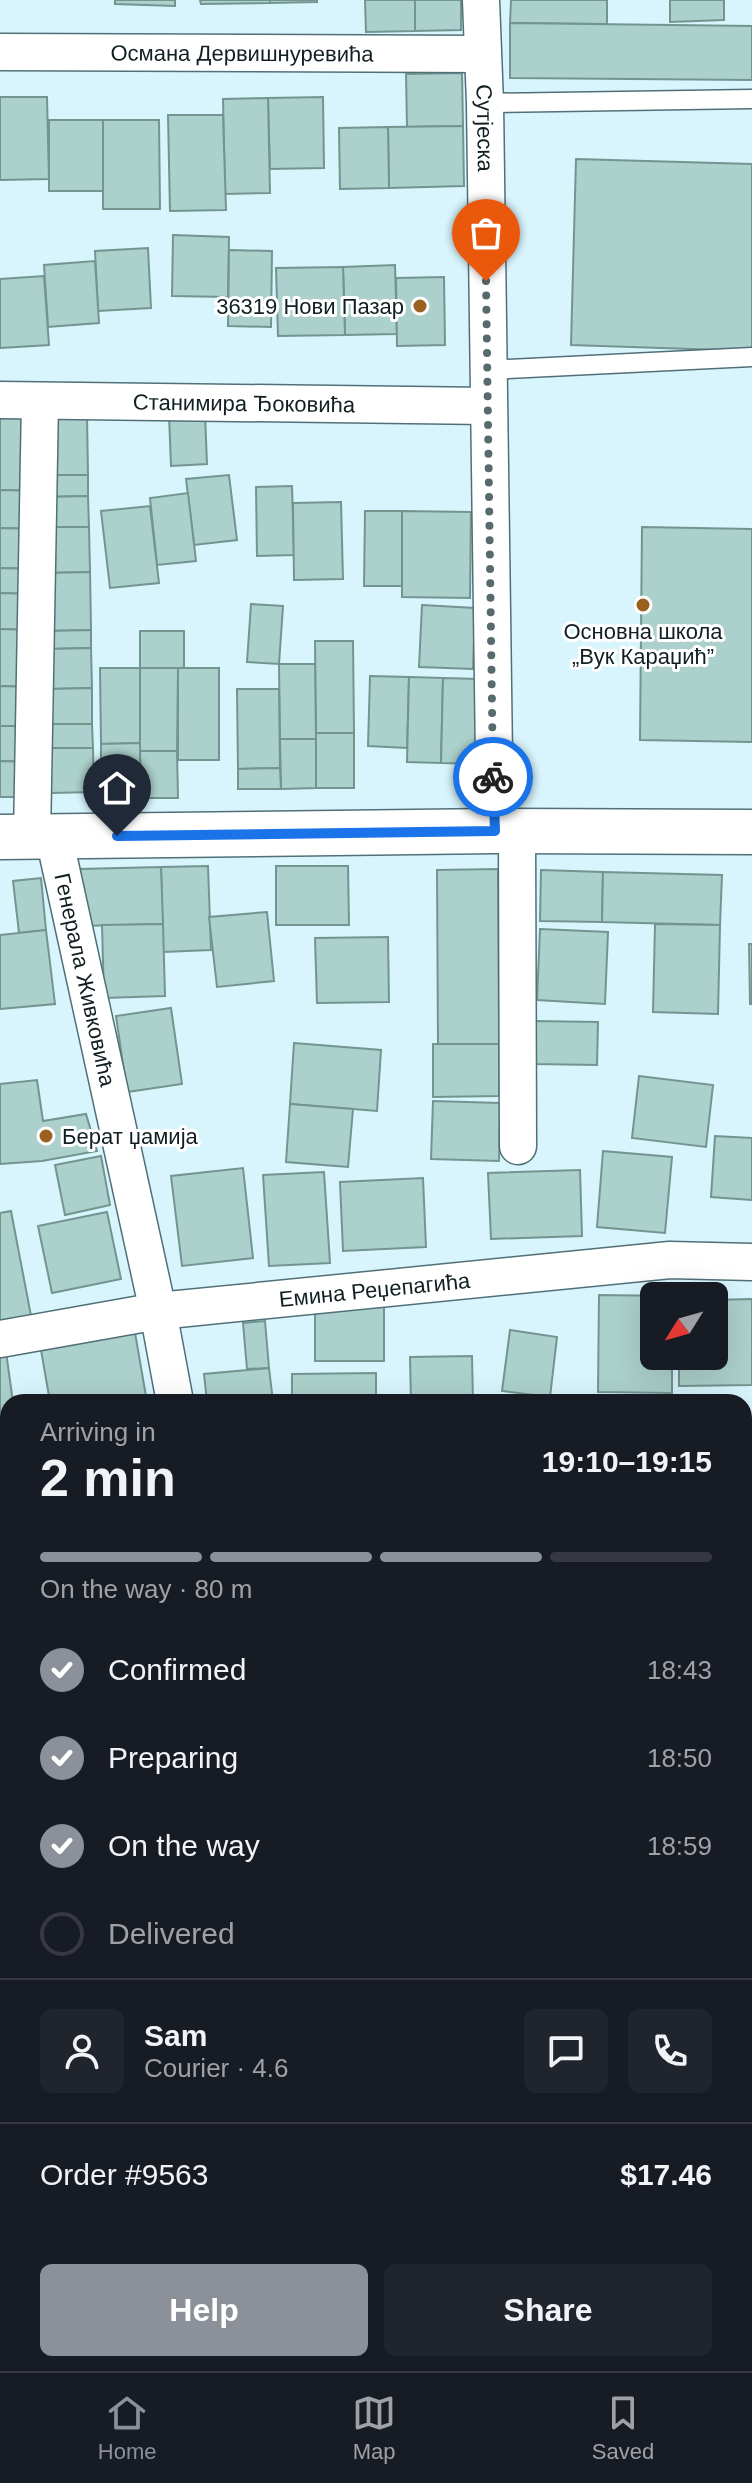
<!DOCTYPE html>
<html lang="en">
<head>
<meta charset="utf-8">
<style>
  :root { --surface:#171b24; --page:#20242c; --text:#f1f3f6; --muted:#9ea1a6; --line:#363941; --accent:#8c9099 }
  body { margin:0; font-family:Helvetica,sans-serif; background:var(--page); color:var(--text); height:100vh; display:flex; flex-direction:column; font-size:30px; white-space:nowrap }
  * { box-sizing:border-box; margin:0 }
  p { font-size:26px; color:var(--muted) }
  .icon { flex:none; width:44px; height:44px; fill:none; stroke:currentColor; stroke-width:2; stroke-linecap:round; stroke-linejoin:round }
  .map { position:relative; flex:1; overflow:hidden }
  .side { position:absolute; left:0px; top:1394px; width:752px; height:978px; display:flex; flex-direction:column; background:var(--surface); border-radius:24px 24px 0 0; box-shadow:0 8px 32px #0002 }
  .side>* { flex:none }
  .needle { width:52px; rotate:233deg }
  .tools { position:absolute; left:640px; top:1282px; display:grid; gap:16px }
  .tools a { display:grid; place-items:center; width:88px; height:88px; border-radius:12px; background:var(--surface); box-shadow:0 8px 32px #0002; font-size:40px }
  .pin { position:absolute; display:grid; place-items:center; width:68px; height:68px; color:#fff; margin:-82px -34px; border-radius:50% 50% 50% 0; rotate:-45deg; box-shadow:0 0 8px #0007 }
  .pin .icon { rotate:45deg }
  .courier { position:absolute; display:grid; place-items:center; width:80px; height:80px; margin:-40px; border:6px solid #1a73e8; border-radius:50%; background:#fff; color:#222; box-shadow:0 2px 10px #0007 }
  .overview em { font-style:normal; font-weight:700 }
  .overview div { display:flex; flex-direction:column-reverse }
  .overview { display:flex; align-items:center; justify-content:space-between; height:136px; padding:0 40px }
  h1 { font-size:52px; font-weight:700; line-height:60px }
  .bar { display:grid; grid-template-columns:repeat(4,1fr); gap:12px 8px; align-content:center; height:96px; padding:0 40px }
  .bar i { height:10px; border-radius:6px; background:var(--line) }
  .bar .on { background:var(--accent) }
  .bar p { grid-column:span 4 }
  .line { display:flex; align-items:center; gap:20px; padding:0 40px; border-top:2px solid var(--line) }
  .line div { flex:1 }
  .round { display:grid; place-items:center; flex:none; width:84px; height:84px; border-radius:12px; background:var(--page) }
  ol { padding:0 40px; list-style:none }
  li { display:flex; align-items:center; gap:24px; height:88px }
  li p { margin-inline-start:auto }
  li .icon { padding:8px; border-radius:50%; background:var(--accent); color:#fff; stroke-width:4 }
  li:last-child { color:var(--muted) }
  li i { width:44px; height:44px; border:4px solid var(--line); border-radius:50% }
  .action { display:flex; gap:16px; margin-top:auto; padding:16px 40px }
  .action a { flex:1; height:92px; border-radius:12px; background:var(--accent); color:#fff; font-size:32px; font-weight:700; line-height:92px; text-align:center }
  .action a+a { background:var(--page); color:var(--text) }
  .menu { display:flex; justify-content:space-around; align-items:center; height:112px; border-top:2px solid var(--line); background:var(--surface); font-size:22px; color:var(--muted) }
  .menu a { display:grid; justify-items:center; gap:4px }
  .menu .on { color:var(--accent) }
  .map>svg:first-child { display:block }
</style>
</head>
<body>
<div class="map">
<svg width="752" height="2371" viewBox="0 0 752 2371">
  <rect width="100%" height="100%" fill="#d8f4fc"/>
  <g fill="#acd0cb" stroke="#739590" stroke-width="2">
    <path d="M115 0H175V6L115 4Z"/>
    <path d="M200 0H270V3L201 4Z"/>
    <path d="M270 0H317V2L270 3Z"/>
    <path d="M365 0H415V31L366 32Z"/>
    <path d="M415 0H461V30L415 31Z"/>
    <path d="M511 0H607V24L510 23Z"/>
    <path d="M670 0H724V20L670 22Z"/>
    <path d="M510 23 752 26V80L510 78Z"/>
    <path d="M462 73 463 126 407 127 406 74Z"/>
    <path d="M0 97H47L49 179 0 180Z"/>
    <path d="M323 97 324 168 270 169 268 98Z"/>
    <path d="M268 98 270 193 225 194 223 99Z"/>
    <path d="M168 115H223L226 210 170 211Z"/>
    <rect x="49" y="120" width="54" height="71"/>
    <path d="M103 120H159L160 209H103Z"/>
    <path d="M463 126 464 186 389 188 388 127Z"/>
    <path d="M388 127 389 188 340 189 339 128Z"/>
    <path d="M576 159 752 164V351L571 345Z"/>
    <path d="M173 235 229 237 228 297 172 296Z"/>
    <path d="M148 248 151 308 98 311 95 251Z"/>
    <path d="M229 250 272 251 271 327 228 326Z"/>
    <path d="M95 261 99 323 48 327 44 265Z"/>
    <path d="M395 265 397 334 345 335 343 267Z"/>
    <path d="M343 267 345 335 278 336 276 268Z"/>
    <path d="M44 276 49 345 0 348V279Z"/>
    <path d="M444 277 445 345 397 346 396 278Z"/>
    <path d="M0 410 38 411 36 491 0 490Z"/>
    <path d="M205 414 207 464 171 466 169 415Z"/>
    <path d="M44 416H87L88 475H45Z"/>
    <path d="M45 475H88V496L45 497Z"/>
    <path d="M229 475 237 540 194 545 186 479Z"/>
    <path d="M292 486 294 555 257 556 256 487Z"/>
    <path d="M0 490 36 491 35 529 0 528Z"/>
    <path d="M188 493 196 561 157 565 150 498Z"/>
    <path d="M88 496 89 527H46L45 497Z"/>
    <path d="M341 502 343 579 294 580 293 503Z"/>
    <path d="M150 506 159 583 110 588 101 511Z"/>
    <path d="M365 511H402V586H364Z"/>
    <path d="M402 511 471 512 470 598 402 597Z"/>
    <path d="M46 527H89L90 572 47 573Z"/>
    <path d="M642 527 752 529V742L640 740Z"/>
    <path d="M0 528 35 529 34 569 0 568Z"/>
    <path d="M0 568 34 569 33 594 0 593Z"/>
    <path d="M90 572 91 630 48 631 47 573Z"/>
    <path d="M0 593 33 594V630L0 629Z"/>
    <path d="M251 604 283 606 279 664 247 662Z"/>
    <path d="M422 605 475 608 473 669 419 667Z"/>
    <path d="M0 629 33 630 31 687 0 686Z"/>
    <path d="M91 630V648L48 649V631Z"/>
    <rect x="140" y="631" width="44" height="37"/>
    <path d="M315 641H353L354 733H316Z"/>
    <path d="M91 648 92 688 49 689 48 649Z"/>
    <path d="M279 664H315L316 739H280Z"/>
    <path d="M100 668H140V743L101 744Z"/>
    <path d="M140 668H178L177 751H140Z"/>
    <rect x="178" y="668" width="41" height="92"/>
    <path d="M370 676 409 677 407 748 368 746Z"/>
    <path d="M409 677 443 678 441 763 407 762Z"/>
    <path d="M443 678 480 679 478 764 441 763Z"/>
    <path d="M0 686 31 687 30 726H0Z"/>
    <path d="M92 688V724H49V689Z"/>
    <path d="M237 689H279L280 768 238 769Z"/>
    <path d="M49 724H92L93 748H50Z"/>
    <path d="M0 726H30L29 762 0 761Z"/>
    <rect x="316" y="733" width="38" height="55"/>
    <path d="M280 739H316V788L281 789Z"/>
    <path d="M140 743 141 798H101V744Z"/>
    <path d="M50 748H93L94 792 51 793Z"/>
    <path d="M140 751H177L178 798H141Z"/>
    <path d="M0 761 29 762V797H0Z"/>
    <path d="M280 768 281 789H238V769Z"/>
    <path d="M208 866 211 950 163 952 161 867Z"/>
    <path d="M276 866H348L349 925H276Z"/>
    <path d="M161 867 163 924 81 926 79 869Z"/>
    <path d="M498 869 499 1044H438L437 870Z"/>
    <path d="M541 870 603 872 602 922 540 921Z"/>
    <path d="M603 872 722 875 720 925 602 922Z"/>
    <path d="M41 878 46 930 19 933 13 881Z"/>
    <path d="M267 912 274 981 217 987 209 917Z"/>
    <path d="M163 924 165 996 104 998 102 925Z"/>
    <path d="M655 924 720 925 718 1014 653 1012Z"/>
    <path d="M540 929 608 932 605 1004 537 1000Z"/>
    <path d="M46 930 55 1004 0 1009V935Z"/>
    <path d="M388 937 389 1002 317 1003 315 938Z"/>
    <path d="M749 944H752V1004H750Z"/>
    <path d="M171 1008 182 1084 127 1092 116 1016Z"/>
    <path d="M533 1021 598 1022 597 1065 533 1064Z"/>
    <path d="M294 1043 381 1050 377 1111 290 1104Z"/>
    <path d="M433 1044H499V1096L433 1097Z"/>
    <path d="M639 1076 713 1085 706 1147 632 1138Z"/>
    <path d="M37 1080 43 1121 86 1114 97 1151 42 1161 0 1164V1084Z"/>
    <path d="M433 1101 500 1103 499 1161 431 1159Z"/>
    <path d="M290 1104 353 1109 348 1167 286 1162Z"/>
    <path d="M715 1136 752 1138V1200L711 1197Z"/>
    <path d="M603 1151 672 1157 665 1233 597 1227Z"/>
    <path d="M101 1156 110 1205 65 1215 55 1165Z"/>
    <path d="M243 1168 253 1258 182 1266 171 1176Z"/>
    <path d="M580 1170 582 1236 491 1239 488 1173Z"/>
    <path d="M324 1172 330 1263 269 1266 263 1175Z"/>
    <path d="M423 1178 426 1247 343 1251 340 1182Z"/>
    <path d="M11 1211 32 1321 0 1327V1213Z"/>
    <path d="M107 1212 121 1279 52 1293 38 1226Z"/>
    <path d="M599 1295 672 1296H654V1356H672V1393L598 1392Z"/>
    <path d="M384 1299V1361H315V1300Z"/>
    <path d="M752 1299V1385L679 1386V1356H714V1300Z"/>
    <path d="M265 1321 269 1368 247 1369 243 1323Z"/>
    <path d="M134 1327 147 1402H50L40 1344Z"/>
    <path d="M510 1330 557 1337 550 1397 502 1391Z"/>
    <path d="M6 1352 13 1402H8V1421L0 1422V1353Z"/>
    <path d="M472 1356 473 1402H411L410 1357Z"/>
    <path d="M269 1368 273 1402H207L204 1374Z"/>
    <path d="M376 1373V1402H292V1374Z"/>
    <path d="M8 1421V1502L0 1503V1422Z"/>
    <path d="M8 1502V1534L0 1535V1503Z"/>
    <path d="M752 1605V1683L744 1684V1606Z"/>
    <rect x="0" y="1628" width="8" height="79"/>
    <path d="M8 1788V1882L0 1884V1790Z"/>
    <path d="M744 1805 752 1806V1873L744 1872Z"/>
    <path d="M4 2233 8 2234V2277L0 2276Z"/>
    <rect x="0" y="2334" width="4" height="37"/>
    <path d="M49 2364H85L88 2371H53Z"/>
    <path d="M141 2364H171L174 2371H127Z"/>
  </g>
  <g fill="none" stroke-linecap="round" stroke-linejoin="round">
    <g stroke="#507078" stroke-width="21">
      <g id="lane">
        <path d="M485 103 752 99"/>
        <path d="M487 370 752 357"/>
      </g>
    </g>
    <g stroke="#507078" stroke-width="39">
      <g id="street">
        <path id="s1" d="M481 0 485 103 495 831"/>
        <path id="s2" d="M0 52 482 54"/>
        <path id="s3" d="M0 400 488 406"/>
        <path d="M517 831 518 1146"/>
        <path d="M32 837 40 401"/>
        <path id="s4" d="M54 837 158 1311 175 1402"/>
        <path id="s5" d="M0 1339 158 1311 670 1260 752 1262"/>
        <path d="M0 1748 8 1747"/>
        <path d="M744 1773 752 1764"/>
        <path d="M0 2310 8 2312"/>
        <path d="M744 2320 752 2293"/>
        <path d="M488 2364 578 2371"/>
        <path d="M241 2371 250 2364"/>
        <path d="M729 2371 731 2364"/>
      </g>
    </g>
    <g stroke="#507078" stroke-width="47">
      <path id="secondary" d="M0 837 495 831 752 832"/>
    </g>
    <use href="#lane" stroke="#fff" stroke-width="18"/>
    <use href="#street" stroke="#fff" stroke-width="36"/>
    <use href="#secondary" stroke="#fff" stroke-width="44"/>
  </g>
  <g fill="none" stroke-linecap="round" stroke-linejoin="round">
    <path stroke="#576a6e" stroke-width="8" stroke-dasharray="0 14.4" d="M486 281 493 777"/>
    <path stroke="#1a73e8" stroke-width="10" d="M117 836 495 831 493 777"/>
  </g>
  <g fill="#9a601f" stroke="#fff" stroke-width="3">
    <circle cx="420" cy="306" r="8"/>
    <circle cx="643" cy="605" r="8"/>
    <circle cx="46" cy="1136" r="8"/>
  </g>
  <g text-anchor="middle" stroke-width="6" stroke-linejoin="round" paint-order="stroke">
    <g font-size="22" fill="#121f22" stroke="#fff">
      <text dy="8" stroke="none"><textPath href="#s2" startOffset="242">Османа Дервишнуревића</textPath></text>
      <text dy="8" stroke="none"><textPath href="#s1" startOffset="128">Сутјеска</textPath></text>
      <text dy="8" stroke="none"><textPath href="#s3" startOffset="244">Станимира Ђоковића</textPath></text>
      <text dy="8" stroke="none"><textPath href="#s4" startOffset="146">Генерала Живковића</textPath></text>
      <text dy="8" stroke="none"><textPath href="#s5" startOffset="378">Емина Реџепагића</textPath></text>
    </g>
    <g font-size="22" fill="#121f22" stroke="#fff" text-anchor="end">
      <text x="404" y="314">36319 Нови Пазар</text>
      <text x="643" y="639" text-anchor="middle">Основна школа<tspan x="643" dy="25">„Вук Караџић”</tspan></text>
      <text x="62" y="1144" text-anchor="start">Берат џамија</text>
    </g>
  </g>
</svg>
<div class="tools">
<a><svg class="needle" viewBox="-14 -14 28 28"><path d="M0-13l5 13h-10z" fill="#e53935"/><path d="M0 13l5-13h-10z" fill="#9ea1a6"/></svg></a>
</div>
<div class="pin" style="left:486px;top:281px;background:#ea580c"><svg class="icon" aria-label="bag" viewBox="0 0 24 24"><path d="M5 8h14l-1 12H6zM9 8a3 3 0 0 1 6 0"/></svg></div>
<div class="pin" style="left:117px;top:836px;background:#1f2937"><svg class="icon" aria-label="home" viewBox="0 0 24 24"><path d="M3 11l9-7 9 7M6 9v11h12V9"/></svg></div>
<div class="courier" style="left:493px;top:777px"><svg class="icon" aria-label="bike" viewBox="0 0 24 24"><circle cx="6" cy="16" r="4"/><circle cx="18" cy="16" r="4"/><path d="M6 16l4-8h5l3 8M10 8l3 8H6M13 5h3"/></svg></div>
<section class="side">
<div class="overview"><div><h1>2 min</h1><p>Arriving in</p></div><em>19:10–19:15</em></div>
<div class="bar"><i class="on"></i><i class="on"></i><i class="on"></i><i></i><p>On the way · 80 m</p></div>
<ol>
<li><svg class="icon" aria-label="check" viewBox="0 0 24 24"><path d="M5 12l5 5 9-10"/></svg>Confirmed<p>18:43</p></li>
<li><svg class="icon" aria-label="check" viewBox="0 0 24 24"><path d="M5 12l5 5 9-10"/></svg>Preparing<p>18:50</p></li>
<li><svg class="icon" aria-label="check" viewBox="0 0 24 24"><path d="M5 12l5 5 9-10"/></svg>On the way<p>18:59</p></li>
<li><i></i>Delivered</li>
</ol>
<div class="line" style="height:144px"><a class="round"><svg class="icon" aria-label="person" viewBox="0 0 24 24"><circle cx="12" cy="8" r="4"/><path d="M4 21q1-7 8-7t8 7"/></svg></a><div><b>Sam</b><p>Courier · 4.6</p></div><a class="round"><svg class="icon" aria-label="chat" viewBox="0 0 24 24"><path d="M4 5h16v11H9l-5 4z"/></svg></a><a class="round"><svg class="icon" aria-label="phone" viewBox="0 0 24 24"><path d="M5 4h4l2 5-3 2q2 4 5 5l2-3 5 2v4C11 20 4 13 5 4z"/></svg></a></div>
<div class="line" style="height:104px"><div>Order #9563</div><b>$17.46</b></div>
<div class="action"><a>Help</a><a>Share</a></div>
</section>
</div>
<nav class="menu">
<a class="on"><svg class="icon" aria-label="home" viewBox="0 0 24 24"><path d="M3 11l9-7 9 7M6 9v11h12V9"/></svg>Home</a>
<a><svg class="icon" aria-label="map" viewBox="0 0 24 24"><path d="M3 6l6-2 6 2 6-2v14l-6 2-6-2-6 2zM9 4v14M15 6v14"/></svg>Map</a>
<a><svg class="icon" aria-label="saved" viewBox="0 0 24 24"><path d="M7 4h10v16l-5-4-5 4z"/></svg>Saved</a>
</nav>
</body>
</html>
